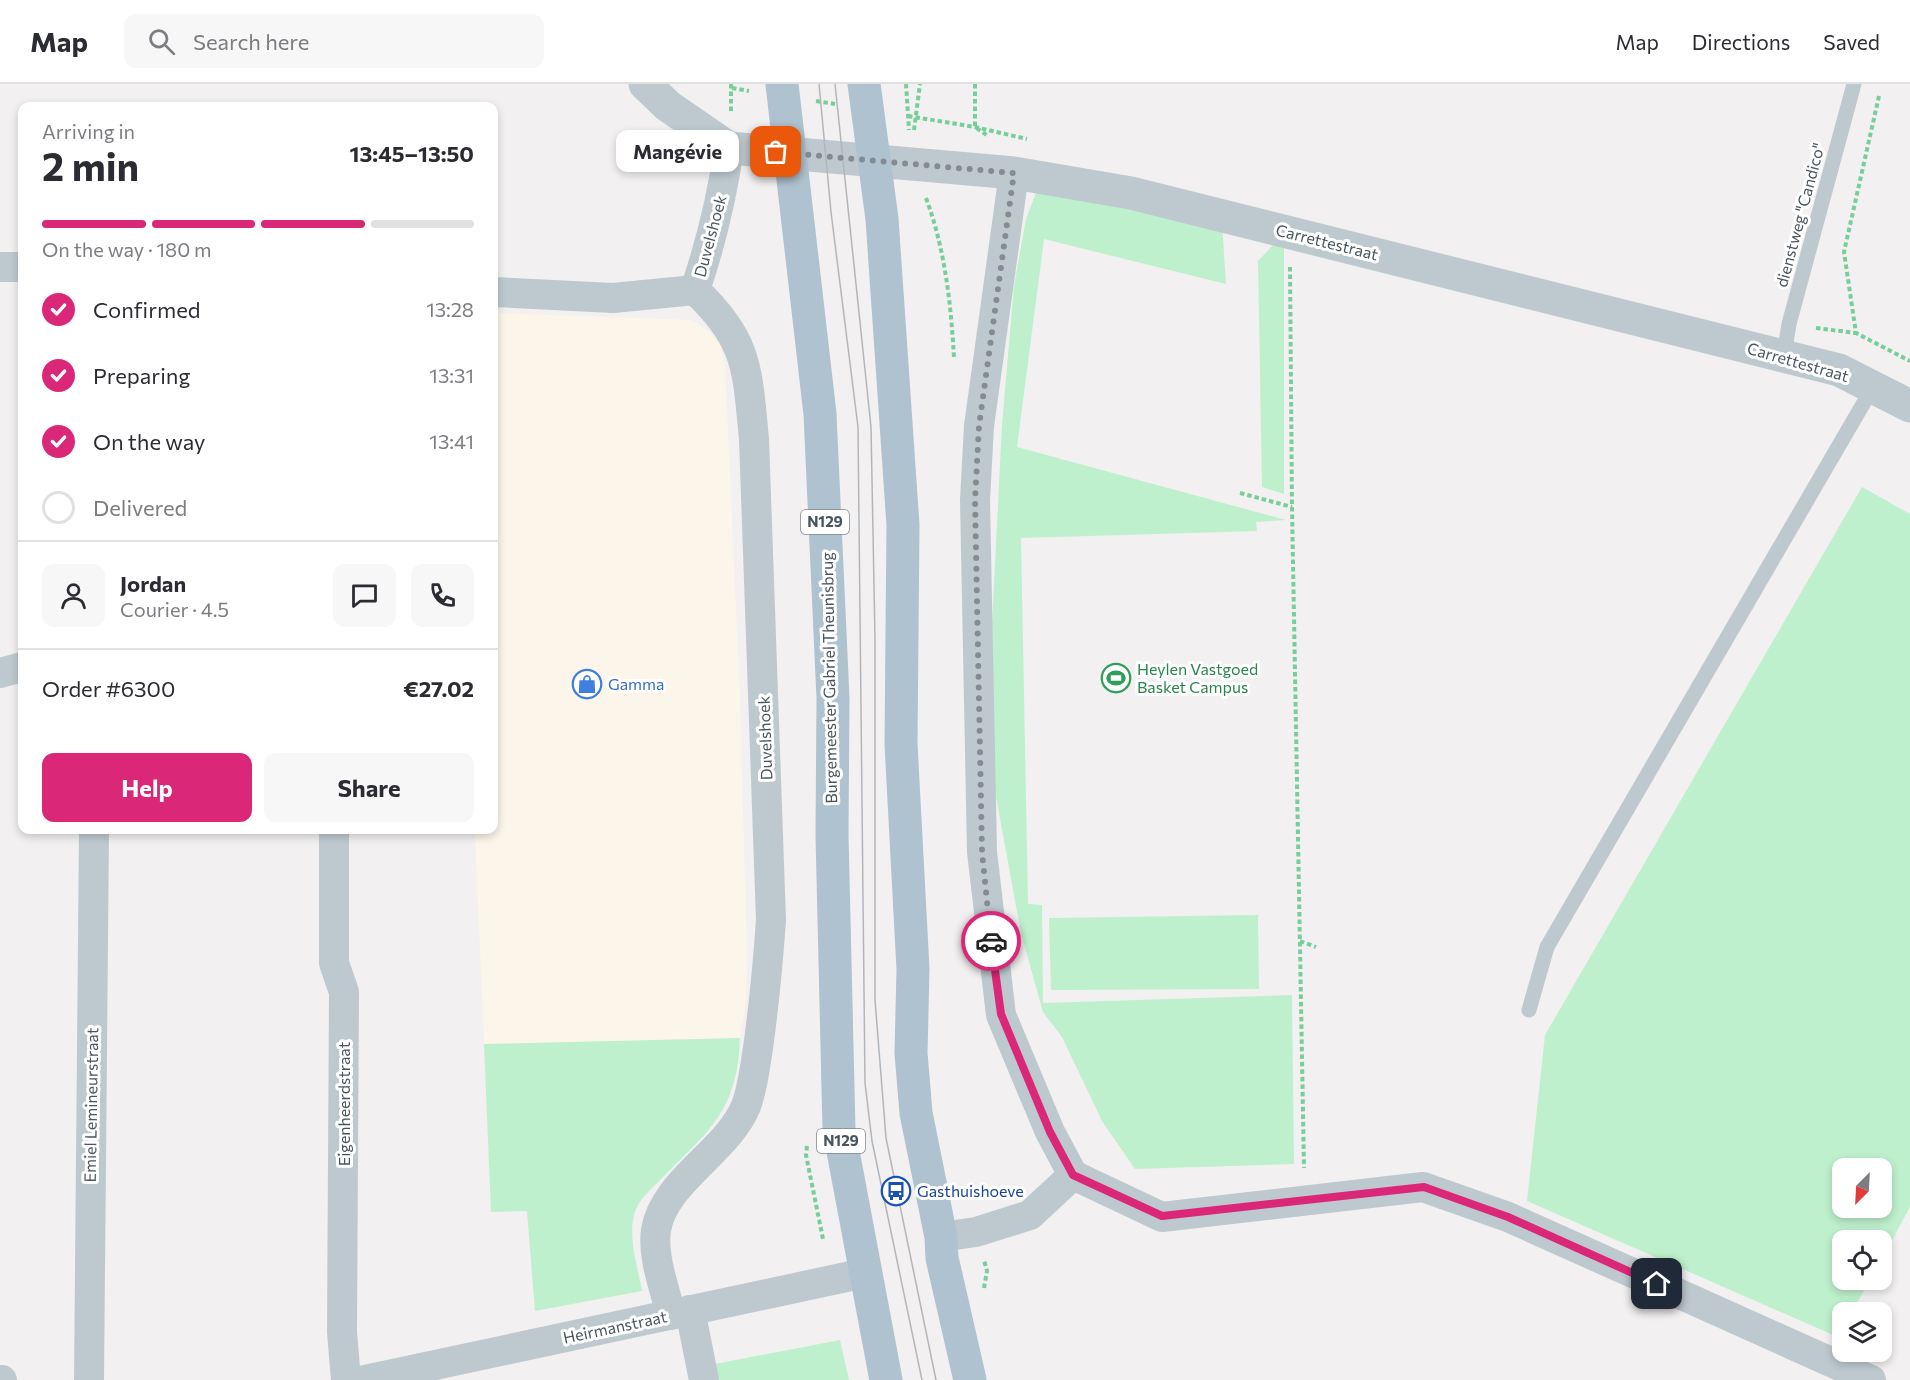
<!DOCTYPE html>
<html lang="en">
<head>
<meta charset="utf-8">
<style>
  :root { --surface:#fff; --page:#f7f7f7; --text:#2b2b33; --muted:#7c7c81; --line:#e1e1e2; --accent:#db2777 }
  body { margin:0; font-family:Commissioner,sans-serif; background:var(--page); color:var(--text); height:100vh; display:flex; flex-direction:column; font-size:22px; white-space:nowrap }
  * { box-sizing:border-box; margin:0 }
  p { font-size:20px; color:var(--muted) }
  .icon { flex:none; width:33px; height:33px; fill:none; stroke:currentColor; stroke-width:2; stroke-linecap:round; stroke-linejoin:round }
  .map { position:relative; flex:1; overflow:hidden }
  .sheet { position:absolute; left:18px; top:18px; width:480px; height:732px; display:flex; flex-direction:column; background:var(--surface); border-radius:12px; box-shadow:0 3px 9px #0003 }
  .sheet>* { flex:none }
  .needle { width:39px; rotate:204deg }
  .controls { position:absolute; left:1832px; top:1074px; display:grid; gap:12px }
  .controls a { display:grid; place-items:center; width:60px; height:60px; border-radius:12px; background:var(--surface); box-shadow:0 3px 9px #0003; font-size:30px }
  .pin { position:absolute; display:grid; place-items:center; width:51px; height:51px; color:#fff; margin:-26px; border-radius:12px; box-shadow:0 3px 9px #0006 }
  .courier { position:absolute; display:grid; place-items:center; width:60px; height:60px; margin:-30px; border:4px solid #db2777; border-radius:50%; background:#fff; color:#222; box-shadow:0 2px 8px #0007 }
  .bubble { position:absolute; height:42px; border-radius:12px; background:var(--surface); box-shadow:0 3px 9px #0003; font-size:20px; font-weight:700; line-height:42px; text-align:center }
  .head em { font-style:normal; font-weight:700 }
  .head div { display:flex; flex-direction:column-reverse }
  .head { display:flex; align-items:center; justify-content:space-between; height:102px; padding:0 24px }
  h1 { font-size:39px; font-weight:700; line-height:45px }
  .bar { display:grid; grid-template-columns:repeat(4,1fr); gap:9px 6px; align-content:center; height:72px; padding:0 24px }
  .bar i { height:8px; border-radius:4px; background:var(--line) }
  .bar .on { background:var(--accent) }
  .bar p { grid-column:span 4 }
  .line { display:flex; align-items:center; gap:15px; padding:0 24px; border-top:2px solid var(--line) }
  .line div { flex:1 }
  .round { display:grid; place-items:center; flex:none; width:63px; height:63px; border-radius:12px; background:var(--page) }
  ol { padding:0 24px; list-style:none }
  li { display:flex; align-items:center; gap:18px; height:66px }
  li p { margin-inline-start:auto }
  li .icon { padding:6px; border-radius:50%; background:var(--accent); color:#fff; stroke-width:4 }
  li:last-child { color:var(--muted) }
  li i { width:33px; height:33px; border:3px solid var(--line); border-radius:50% }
  .action { display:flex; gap:12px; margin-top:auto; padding:12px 24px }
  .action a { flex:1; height:69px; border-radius:12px; background:var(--accent); color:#fff; font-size:24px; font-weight:700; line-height:69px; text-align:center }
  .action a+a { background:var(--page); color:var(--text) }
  header { display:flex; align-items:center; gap:36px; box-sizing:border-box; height:84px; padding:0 30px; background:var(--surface); border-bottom:2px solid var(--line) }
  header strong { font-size:28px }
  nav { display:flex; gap:33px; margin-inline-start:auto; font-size:21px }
  .search { width:420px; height:54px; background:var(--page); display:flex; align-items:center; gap:15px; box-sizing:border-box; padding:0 21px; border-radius:12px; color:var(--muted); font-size:22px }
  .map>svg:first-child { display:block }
</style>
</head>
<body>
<header>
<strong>Map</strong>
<div class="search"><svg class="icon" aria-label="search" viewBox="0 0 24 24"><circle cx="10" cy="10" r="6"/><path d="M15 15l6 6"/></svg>Search here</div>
<nav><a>Map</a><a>Directions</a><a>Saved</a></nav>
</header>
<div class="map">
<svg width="1910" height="1296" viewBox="0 0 1910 1296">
  <rect width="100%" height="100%" fill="#f2f0f0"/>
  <path fill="#fcf5ea" d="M494 229 692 236 710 248 720 260 725 280 740 614 747 874 746 919 740 954 484 960 475 746H494Z"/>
  <g fill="#bef0cd" fill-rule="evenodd">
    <path d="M1037 106 1222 139 1226 200 1044 155 1017 363 1286 436 1256 438 1257 447 1021 454 1028 820 1042 821 1043 919 1292 911 1294 1080 1135 1085 1102 1037 1062 953 1043 928 1021 849 990 680 991 560 1002 341 1014 202 1026 135Z"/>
    <path d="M1277 157 1284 159V410L1262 403 1258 177Z"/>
    <path d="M1862 403 1910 430V1123L1881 1176V1156H1842V1196H1870L1852 1228H1842V1246L1838 1253 1527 1117 1545 951ZM1842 1084H1881V1124H1842Z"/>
    <path d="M1258 831 1259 905 1051 906 1049 834Z"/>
    <path d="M740 954C737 1025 713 1043 666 1090 656 1101 642 1111 636 1125 626 1149 638 1183 642 1207L535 1227 527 1127 491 1128 484 960Z"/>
    <path d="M840 1256 849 1296H714L710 1281Z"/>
  </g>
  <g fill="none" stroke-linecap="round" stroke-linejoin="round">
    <g stroke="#76ce9b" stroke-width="4" stroke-dasharray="4.5 3" stroke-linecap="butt">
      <path d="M731 0V27"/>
      <path d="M906 0 909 46"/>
      <path d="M975 0V43L988 52"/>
      <path d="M732 4 749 7"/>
      <path d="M1879 12 1844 168 1856 249 1910 277"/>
      <path d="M816 17 835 20"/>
      <path d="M908 32 975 43 1027 55"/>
      <path d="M914 46 920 0"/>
      <path d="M926 114C945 165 951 220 954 274"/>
      <path d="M1290 183 1292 423 1304 1084"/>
      <path d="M1816 244 1856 249"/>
      <path d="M1240 409 1292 423"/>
      <path d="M1300 857 1316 863"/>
      <path d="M807 1062 806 1071 823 1155"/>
      <path d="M984 1204 987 1187 984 1176"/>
    </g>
    <g stroke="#bec9cf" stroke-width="15">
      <path d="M1784 271 1789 240 1854 0"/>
      <path d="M1529 926 1547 863 1873 303"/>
    </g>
    <g stroke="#bec9cf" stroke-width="30">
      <path d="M1014 89 979 342 975 416 982 768 1001 931 1050 1048 1073 1091"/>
      <path d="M0 183H22"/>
      <path d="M695 206C711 159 722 113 729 64"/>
      <path d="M494 208 613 214 695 206"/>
      <path d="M0 589 22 583"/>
      <path d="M334 746V879L344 908 342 1248 346 1296"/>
      <path d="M1073 1091 1162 1133 1423 1103 1508 1133 1871 1296"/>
      <path d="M941 1153 976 1148 1030 1131 1073 1091"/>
      <path d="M690 1226 704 1296"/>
      <path d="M671 1231C665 1205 652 1173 656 1146 664 1097 727 1068 746 1022 753 1003 755 983 758 964 764 921 768 879 771 836L754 355C747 285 749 257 695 206"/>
      <path d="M0 1296H2"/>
      <path d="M89 1296 94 746"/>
      <path d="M365 1296 865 1189"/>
    </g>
    <path stroke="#bec9cf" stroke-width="33" d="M645 0 668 22 729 64 1014 89 1131 109 1839 286 1910 322"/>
    <g stroke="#afc2cf" stroke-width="33">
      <path d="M782 0 820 330 833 614 832 751 839 1046 886 1296"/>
      <path d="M864 0 882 135 903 441 901 660 913 885 911 969 916 1029 941 1153 942 1174 970 1296"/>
    </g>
    <g stroke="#b2b6ba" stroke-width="1.5">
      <path d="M819 0 831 128 858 343 865 999 872 1057 922 1296"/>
      <path d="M835 0 871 343 875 555V916L886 1054 936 1296"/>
    </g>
  </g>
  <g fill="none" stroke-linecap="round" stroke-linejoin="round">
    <path stroke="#848b91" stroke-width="6" stroke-dasharray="0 10.8" d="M776 68 1014 89 979 342 975 416 982 768 991 857"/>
    <path stroke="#db2777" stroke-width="8" d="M991 857 1001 930 1050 1048 1073 1091 1162 1132 1424 1103 1508 1133 1657 1200"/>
  </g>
  <defs>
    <g id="stadium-ring" transform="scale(1.5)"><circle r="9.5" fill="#fff" stroke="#2e9e5b" stroke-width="1.5"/><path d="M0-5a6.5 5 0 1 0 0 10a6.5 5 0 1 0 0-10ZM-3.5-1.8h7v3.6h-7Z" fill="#2e9e5b"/></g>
    <g id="shop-ring" transform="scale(1.5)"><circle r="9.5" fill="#fff" stroke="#3f7fe0" stroke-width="1.5"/><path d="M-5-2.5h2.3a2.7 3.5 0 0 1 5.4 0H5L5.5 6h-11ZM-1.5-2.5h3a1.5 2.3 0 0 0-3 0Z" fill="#3f7fe0"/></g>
    <g id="bus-ring" transform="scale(1.5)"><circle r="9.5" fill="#fff" stroke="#1a4fb4" stroke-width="1.5"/><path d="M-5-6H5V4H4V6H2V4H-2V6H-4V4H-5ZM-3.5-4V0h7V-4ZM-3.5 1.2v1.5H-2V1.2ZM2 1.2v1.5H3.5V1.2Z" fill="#1a4fb4"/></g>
  </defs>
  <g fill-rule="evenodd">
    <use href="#stadium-ring" x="1116" y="594"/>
    <use href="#shop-ring" x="587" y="600"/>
    <use href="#bus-ring" x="896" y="1107"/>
  </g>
  <g text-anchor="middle" stroke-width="6" stroke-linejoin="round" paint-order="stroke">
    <g fill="#fff" stroke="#7f888e" stroke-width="1.5">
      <rect x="801" y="426" width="48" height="24" rx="4.5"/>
      <rect x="817" y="1045" width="48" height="24" rx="4.5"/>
    </g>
    <g font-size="15" font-weight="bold" fill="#48555e">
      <text x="825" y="443">N129</text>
      <text x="841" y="1062">N129</text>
    </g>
    <g font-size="16" fill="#48555e" stroke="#fff">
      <text transform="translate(1800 131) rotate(-75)" y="6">dienstweg "Candico"</text>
      <text transform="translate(710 152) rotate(-75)" y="6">Duvelshoek</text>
      <text transform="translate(1327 158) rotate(14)" y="6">Carrettestraat</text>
      <text transform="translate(1798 278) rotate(16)" y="6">Carrettestraat</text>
      <text transform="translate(829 594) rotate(-91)" y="6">Burgemeester Gabriel Theunisbrug</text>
      <text transform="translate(765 654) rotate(-92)" y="6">Duvelshoek</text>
      <text transform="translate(344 1020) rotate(-90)" y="6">Eigenheerdstraat</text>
      <text transform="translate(91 1021) rotate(-89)" y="6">Emiel Lemineurstraat</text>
      <text transform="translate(615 1243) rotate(-12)" y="6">Heirmanstraat</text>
    </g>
    <g font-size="16" fill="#27864d" stroke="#fff" text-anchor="start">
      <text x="1137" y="591">Heylen Vastgoed<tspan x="1137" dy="18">Basket Campus</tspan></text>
    </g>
    <g font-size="16" fill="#366cbe" stroke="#fff" text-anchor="start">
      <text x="608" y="606">Gamma</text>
    </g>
    <g font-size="16" fill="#164399" stroke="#fff" text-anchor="start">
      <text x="917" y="1113">Gasthuishoeve</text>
    </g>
  </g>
</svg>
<div class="controls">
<a><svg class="needle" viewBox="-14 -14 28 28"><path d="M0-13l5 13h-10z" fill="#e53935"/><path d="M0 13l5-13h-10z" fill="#7c7c81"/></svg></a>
<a><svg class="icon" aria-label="locate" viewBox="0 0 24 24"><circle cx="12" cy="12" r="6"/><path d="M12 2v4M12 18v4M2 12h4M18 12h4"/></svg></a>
<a><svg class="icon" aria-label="layers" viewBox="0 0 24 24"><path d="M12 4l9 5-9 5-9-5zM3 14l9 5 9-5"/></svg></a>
</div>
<div class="pin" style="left:776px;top:68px;background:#ea580c"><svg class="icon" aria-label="bag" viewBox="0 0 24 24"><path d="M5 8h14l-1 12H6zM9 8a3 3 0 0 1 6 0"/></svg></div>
<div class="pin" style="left:1657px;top:1200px;background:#1f2937"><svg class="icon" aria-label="home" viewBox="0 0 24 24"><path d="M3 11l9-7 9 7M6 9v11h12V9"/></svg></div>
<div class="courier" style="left:991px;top:857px"><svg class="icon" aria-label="car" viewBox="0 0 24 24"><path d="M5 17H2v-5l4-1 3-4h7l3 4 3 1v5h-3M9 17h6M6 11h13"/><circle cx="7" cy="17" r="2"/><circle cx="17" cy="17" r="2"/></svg></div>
<div class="bubble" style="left:616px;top:46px;width:123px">Mangévie</div>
<section class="sheet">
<div class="head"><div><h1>2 min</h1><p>Arriving in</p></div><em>13:45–13:50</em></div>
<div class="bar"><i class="on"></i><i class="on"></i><i class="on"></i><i></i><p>On the way · 180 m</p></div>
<ol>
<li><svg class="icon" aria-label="check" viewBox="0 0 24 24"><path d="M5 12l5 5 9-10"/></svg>Confirmed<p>13:28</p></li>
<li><svg class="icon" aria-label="check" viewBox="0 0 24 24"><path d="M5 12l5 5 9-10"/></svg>Preparing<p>13:31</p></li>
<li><svg class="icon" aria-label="check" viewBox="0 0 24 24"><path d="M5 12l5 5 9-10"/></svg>On the way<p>13:41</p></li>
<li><i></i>Delivered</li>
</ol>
<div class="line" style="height:108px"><a class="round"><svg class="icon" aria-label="person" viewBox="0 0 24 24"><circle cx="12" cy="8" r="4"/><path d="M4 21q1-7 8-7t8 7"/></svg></a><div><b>Jordan</b><p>Courier · 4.5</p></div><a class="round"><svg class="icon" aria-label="chat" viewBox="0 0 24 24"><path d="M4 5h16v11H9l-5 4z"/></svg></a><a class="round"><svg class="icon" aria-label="phone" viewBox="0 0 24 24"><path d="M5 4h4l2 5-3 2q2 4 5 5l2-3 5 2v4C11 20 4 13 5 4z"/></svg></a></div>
<div class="line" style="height:78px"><div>Order #6300</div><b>€27.02</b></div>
<div class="action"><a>Help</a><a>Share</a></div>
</section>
</div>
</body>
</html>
